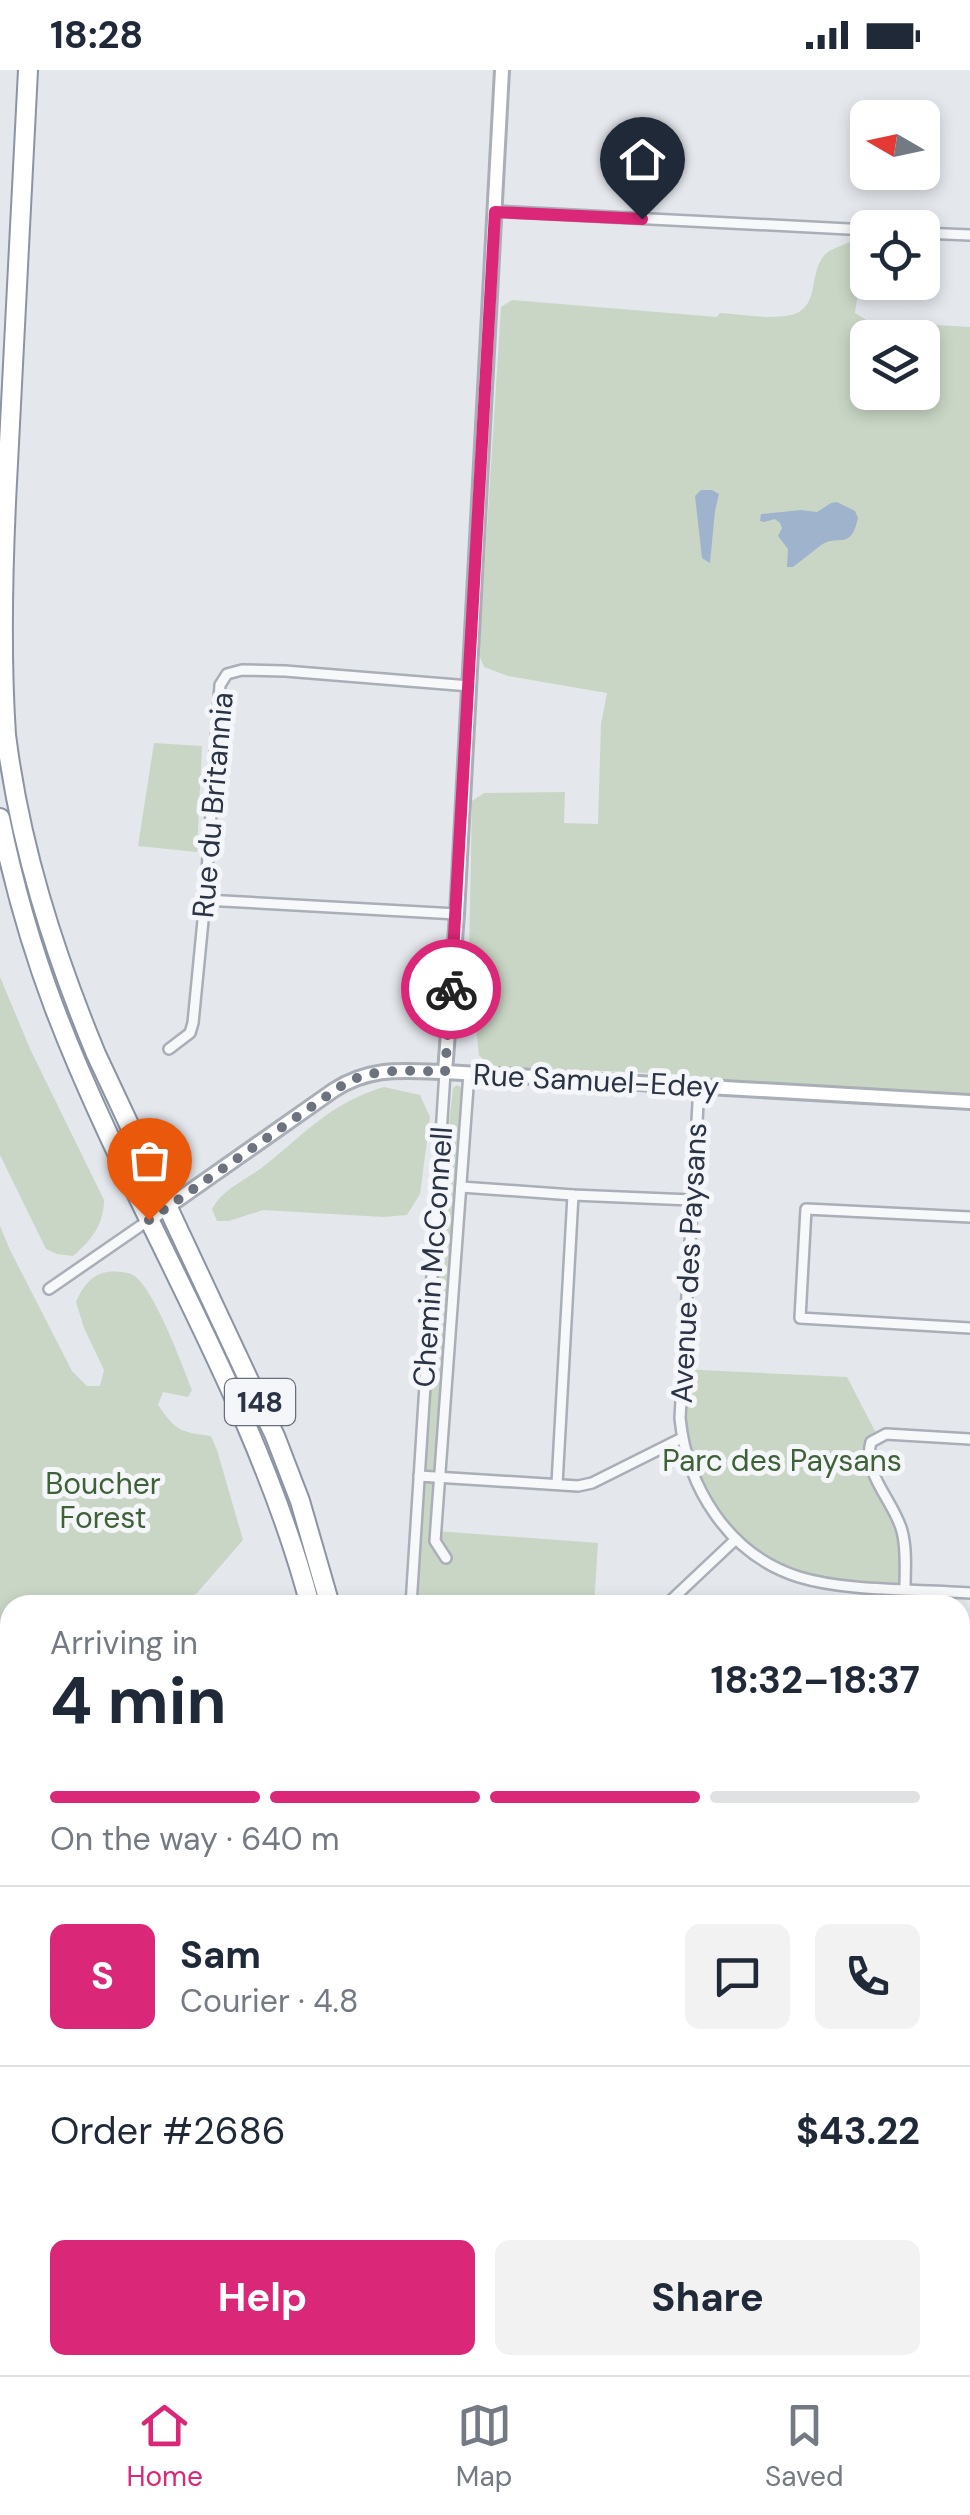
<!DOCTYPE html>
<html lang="en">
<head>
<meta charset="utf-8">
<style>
  :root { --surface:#fff; --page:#f2f2f3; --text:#1f2937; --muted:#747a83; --line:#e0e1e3; --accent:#db2777 }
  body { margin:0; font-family:"DM Sans",sans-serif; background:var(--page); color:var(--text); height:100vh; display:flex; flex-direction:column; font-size:38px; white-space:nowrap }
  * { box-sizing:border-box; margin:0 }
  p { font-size:32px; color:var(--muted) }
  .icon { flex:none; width:55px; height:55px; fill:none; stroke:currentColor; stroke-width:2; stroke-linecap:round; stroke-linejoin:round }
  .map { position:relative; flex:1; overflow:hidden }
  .details { position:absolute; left:0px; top:1525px; width:970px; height:780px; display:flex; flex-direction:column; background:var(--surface); border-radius:30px 30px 0 0; box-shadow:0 5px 15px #0003 }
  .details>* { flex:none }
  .needle { width:65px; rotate:279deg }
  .buttons { position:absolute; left:850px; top:30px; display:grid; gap:20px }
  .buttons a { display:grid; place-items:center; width:90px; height:90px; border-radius:15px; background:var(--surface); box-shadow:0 5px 15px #0003; font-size:50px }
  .pin { position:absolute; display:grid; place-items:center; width:85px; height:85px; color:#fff; margin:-102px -42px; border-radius:50% 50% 50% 0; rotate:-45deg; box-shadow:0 0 10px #0007 }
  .pin .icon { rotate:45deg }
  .courier { position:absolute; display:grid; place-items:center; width:100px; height:100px; margin:-50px; border:8px solid #db2777; border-radius:50%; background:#fff; color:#222; box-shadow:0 2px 12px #0007 }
  .headline em { font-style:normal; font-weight:700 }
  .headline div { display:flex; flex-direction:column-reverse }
  .headline { display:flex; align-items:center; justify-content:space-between; height:170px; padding:0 50px }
  h1 { font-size:65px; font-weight:700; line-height:75px }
  .bar { display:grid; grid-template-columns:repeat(4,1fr); gap:15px 10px; align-content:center; height:120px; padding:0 50px }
  .bar i { height:12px; border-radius:8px; background:var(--line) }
  .bar .selected { background:var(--accent) }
  .bar p { grid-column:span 4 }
  .line { display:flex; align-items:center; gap:25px; padding:0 50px; border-top:2px solid var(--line) }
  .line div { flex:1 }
  .round { display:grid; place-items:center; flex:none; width:105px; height:105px; border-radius:15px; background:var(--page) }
  .action { display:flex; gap:20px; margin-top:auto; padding:20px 50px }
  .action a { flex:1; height:115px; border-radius:15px; background:var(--accent); color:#fff; font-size:40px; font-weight:700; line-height:115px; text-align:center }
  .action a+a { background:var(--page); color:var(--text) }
  .status { display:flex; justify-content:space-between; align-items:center; height:70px; padding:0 50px; background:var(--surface); direction:ltr }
  .status svg { height:28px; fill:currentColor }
  .tab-bar { display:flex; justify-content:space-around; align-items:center; height:140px; border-top:2px solid var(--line); background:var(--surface); font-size:28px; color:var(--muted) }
  .tab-bar a { display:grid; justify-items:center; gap:5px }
  .tab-bar .selected { color:var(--accent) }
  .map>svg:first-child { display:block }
</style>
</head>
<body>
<div class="status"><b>18:28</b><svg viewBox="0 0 49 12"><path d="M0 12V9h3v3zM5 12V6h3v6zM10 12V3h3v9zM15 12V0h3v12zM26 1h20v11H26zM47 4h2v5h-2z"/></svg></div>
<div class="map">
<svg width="970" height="2305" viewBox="0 0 970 2305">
  <rect width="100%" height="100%" fill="#e4e7ec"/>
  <path fill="#d2d6de" d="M145 2295H307L306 2305H144Z"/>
  <g fill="#c9d6c5" fill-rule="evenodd">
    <path d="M850 172C867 190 858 219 855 243L868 251 970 257V1024L677 1008 676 1004 499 997 488 995 479 985 469 888 472 731 484 723 565 722 564 753 598 754 601 654 607 623 508 606 484 597 479 585 501 237 512 230 717 247 720 243C742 244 769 250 791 245 823 237 806 199 828 182 834 178 843 175 850 172ZM868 268H922V322H868Z"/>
    <path d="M154 673 202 676 197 782 138 776Z"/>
    <path d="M0 907 31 981 104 1130C104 1154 91 1171 73 1186L57 1184 46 1179 0 1085Z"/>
    <path d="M457 1015 464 1019 436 1461 598 1473 594 1535H411L431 1218 453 1018Z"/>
    <path d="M384 1017 420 1025 430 1047 420 1124 407 1145 383 1147 263 1140 229 1151H217L212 1139C222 1120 243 1111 260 1099 305 1065 327 1034 384 1017Z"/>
    <path d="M0 1156 10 1180 72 1301 87 1316H100L104 1300 84 1258 76 1232C82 1218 91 1204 108 1202 113 1201 126 1202 131 1204 152 1212 183 1297 192 1320L188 1327 163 1322 158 1335C176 1361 180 1362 211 1366L217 1380 243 1470 197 1523 180 1535H10V1699H0Z"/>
    <path d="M681 1299 847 1307 878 1367 868 1383 902 1460 905 1518 818 1511 756 1485 717 1447 682 1367Z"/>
  </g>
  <g fill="#9fb4cc">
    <path d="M701 420H712L719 424 715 441 710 493 702 488 695 426Z"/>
    <path d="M837 432 855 441 858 448C850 483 838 462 820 476 811 483 802 490 793 497H787L788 479 778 466 782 458 780 453 775 449 764 452 760 451 761 444 801 440 817 442 831 433Z"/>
  </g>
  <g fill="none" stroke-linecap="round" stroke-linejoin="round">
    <g stroke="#a9aeb7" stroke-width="14">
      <g id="street">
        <path d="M495 141 868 160"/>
        <path d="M922 163 970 165"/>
        <path d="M205 830 457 844"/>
        <path d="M169 979 190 963 193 953 205 830 220 615 227 604 242 600 285 601 470 616"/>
        <path d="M699 1016 680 1348C687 1418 729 1485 799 1507 848 1522 918 1519 970 1523"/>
        <path d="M461 1117 573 1125 691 1130"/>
        <path d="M970 1147 806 1139 800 1248 970 1258"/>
        <path d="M49 1219 149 1150"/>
        <path d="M419 1406 578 1416 592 1413 682 1368"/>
        <path d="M557 1414 573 1125"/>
        <path d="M446 1488 435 1471 469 1003"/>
        <path d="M905 1518C905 1500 907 1480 902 1461 894 1431 862 1404 871 1372L886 1364 970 1369"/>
        <path d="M411 1535 445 1002"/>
        <path d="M666 1535 736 1469"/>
        <path d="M960 1637 970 1638"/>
        <path d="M960 1747 970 1748"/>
        <path d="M0 1814 10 1815"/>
        <path d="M960 1868H970"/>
        <path d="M0 1924 10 1925"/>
        <path d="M960 1980H970"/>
        <path d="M0 2171 10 2172"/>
        <path d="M89 2305 90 2295"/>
        <path d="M385 2305 386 2295"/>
        <path d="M496 2305V2295"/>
        <path d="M874 2305V2295"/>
      </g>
    </g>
    <g stroke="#a9aeb7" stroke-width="18">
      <g id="secondary">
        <path d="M445 1002 457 844 502 0"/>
        <path d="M149 1150 334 1020C372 996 403 1001 445 1002L970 1032"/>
        <path d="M0 2035H10"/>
        <path d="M0 2057H10"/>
        <path d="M960 2093H970"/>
        <path d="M960 2113 970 2114"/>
      </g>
    </g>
    <g stroke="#8b94a3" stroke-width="22">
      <g id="highway">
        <path d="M28 0C22 131 14 262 8 393 3 483 0 574 6 665 20 776 53 880 96 984L275 1366 300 1431 330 1535"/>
        <path d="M0 748C13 812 31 876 54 937 131 1140 254 1324 310 1535"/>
        <path d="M315 2305 316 2295"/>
        <path d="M337 2305V2295"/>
      </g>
    </g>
    <use href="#street" stroke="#f7f8fa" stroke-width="9"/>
    <use href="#secondary" stroke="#fff" stroke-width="12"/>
    <use href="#highway" stroke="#fff" stroke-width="18"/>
  </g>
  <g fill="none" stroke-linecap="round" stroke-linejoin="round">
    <path stroke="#6c737f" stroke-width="10" stroke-dasharray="0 18" d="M149 1150 347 1012C379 997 412 1001 445 1002L451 919"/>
    <path stroke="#db2777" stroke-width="12" d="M451 919 495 142 642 149"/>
  </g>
  <g text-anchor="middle" stroke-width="10" stroke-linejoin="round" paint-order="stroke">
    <rect fill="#f4f6f9" stroke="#676e7b" stroke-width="2.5" x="225" y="1309" width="70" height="46" rx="8"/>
    <g font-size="28" font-weight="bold" fill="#2b3445">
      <text x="260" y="1342">148</text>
    </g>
    <g font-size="30" fill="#2b3445" stroke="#f4f6f9">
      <text transform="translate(213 735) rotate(-85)" y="10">Rue du Britannia</text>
      <text transform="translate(596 1011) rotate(3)" y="10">Rue Samuel-Edey</text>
      <text transform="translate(433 1187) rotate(-86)" y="10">Chemin McConnell</text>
      <text transform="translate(689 1193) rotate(-87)" y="10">Avenue des Paysans</text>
    </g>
    <g font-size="30" fill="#3f6138" stroke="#f4f6f9">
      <text x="782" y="1401">Parc des Paysans</text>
      <text x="103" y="1424">Boucher<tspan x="103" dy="34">Forest</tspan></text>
    </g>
  </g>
</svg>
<div class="buttons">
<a><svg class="needle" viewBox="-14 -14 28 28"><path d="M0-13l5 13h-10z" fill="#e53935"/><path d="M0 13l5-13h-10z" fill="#747a83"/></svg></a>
<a><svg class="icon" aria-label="locate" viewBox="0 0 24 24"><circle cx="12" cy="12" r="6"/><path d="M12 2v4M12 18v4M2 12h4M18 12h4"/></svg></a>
<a><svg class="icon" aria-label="layers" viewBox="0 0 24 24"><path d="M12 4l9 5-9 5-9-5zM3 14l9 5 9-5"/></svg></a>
</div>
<div class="pin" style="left:149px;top:1150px;background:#ea580c"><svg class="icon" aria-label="bag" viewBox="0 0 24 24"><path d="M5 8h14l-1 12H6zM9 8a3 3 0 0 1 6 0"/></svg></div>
<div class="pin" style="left:642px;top:149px;background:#1f2937"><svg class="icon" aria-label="home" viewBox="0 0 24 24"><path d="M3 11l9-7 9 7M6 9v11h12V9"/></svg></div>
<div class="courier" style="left:451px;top:919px"><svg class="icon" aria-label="bike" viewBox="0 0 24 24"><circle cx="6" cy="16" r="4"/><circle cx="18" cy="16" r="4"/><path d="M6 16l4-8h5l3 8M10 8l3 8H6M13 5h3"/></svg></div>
<section class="details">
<div class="headline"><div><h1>4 min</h1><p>Arriving in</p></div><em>18:32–18:37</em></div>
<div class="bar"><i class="selected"></i><i class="selected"></i><i class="selected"></i><i></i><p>On the way · 640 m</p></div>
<div class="line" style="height:180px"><b class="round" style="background:var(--accent);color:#fff">S</b><div><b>Sam</b><p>Courier · 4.8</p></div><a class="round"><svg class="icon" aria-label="chat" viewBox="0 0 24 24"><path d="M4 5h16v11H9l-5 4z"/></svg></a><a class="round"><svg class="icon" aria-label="phone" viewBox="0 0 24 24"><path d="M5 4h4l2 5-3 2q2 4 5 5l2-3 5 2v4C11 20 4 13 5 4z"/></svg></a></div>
<div class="line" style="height:130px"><div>Order #2686</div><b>$43.22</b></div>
<div class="action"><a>Help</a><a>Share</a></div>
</section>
</div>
<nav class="tab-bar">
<a class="selected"><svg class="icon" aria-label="home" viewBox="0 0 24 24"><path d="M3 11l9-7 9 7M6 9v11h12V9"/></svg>Home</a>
<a><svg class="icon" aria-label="map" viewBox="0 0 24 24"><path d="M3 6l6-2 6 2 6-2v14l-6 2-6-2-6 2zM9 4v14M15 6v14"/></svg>Map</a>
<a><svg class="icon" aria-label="saved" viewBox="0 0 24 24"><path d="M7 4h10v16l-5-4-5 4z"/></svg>Saved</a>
</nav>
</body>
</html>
